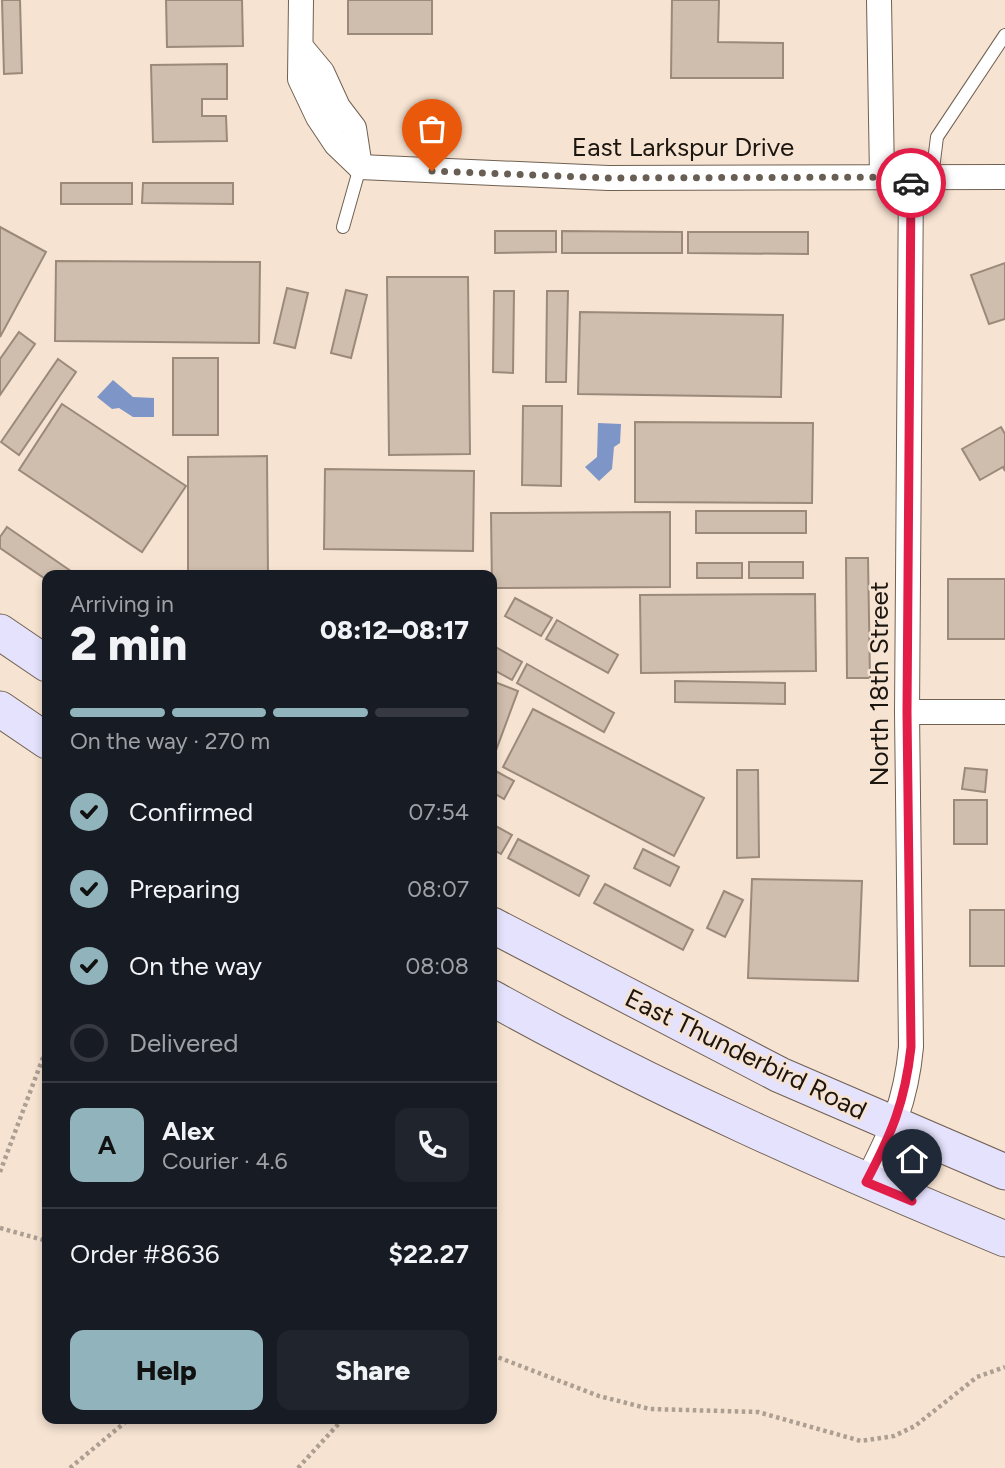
<!DOCTYPE html>
<html lang="en">
<head>
<meta charset="utf-8">
<style>
  :root { --surface:#171b24; --page:#20242c; --text:#f1f3f6; --muted:#9ea1a6; --line:#363941; --accent:#91b3bb }
  body { margin:0; font-family:Figtree,sans-serif; background:var(--page); color:var(--text); height:100vh; display:flex; flex-direction:column; font-size:26px; white-space:nowrap }
  * { box-sizing:border-box; margin:0 }
  p { font-size:23px; color:var(--muted) }
  .icon { flex:none; width:38px; height:38px; fill:none; stroke:currentColor; stroke-width:2; stroke-linecap:round; stroke-linejoin:round }
  .map { position:relative; flex:1; overflow:hidden }
  .sheet { position:absolute; left:42px; top:570px; width:455px; height:854px; display:flex; flex-direction:column; background:var(--surface); border-radius:14px; box-shadow:0 4px 10px #0003 }
  .sheet>* { flex:none }
  .pin { position:absolute; display:grid; place-items:center; width:60px; height:60px; color:#fff; margin:-72px -30px; border-radius:50% 50% 50% 0; rotate:-45deg; box-shadow:0 0 7px #0007 }
  .pin .icon { rotate:45deg }
  .courier { position:absolute; display:grid; place-items:center; width:70px; height:70px; margin:-35px; border:5px solid #e11d48; border-radius:50%; background:#fff; color:#222; box-shadow:0 2px 9px #0007 }
  .summary em { font-style:normal; font-weight:800 }
  .summary div { display:flex; flex-direction:column-reverse }
  .summary { display:flex; align-items:center; justify-content:space-between; height:119px; padding:0 28px }
  h1 { font-size:46px; font-weight:800; line-height:52px }
  .bar { display:grid; grid-template-columns:repeat(4,1fr); gap:10px 7px; align-content:center; height:84px; padding:0 28px }
  .bar i { height:9px; border-radius:5px; background:var(--line) }
  .bar .on { background:var(--accent) }
  .bar p { grid-column:span 4 }
  .line { display:flex; align-items:center; gap:18px; padding:0 28px; border-top:2px solid var(--line) }
  .line div { flex:1 }
  .round { display:grid; place-items:center; flex:none; width:74px; height:74px; border-radius:14px; background:var(--page) }
  ol { padding:0 28px; list-style:none }
  li { display:flex; align-items:center; gap:21px; height:77px }
  li p { margin-inline-start:auto }
  li .icon { padding:7px; border-radius:50%; background:var(--accent); color:#111; stroke-width:4 }
  li:last-child { color:var(--muted) }
  li i { width:38px; height:38px; border:4px solid var(--line); border-radius:50% }
  .action { display:flex; gap:14px; margin-top:auto; padding:14px 28px }
  .action a { flex:1; height:80px; border-radius:14px; background:var(--accent); color:#111; font-size:28px; font-weight:800; line-height:80px; text-align:center }
  .action a+a { background:var(--page); color:var(--text) }
  .map>svg:first-child { display:block }
</style>
</head>
<body>
<div class="map">
<svg width="1005" height="1468" viewBox="0 0 1005 1468">
  <rect width="100%" height="100%" fill="#f6e3d2"/>
  <g fill="#7d95c7">
    <path d="M113 380 133 397 154 398V417H133L119 408 112 409 97 397Z"/>
    <path d="M598 423 621 424 620 443 614 447 612 469 599 481 585 467 597 457Z"/>
  </g>
  <g fill="#cfbdad" stroke="#9b8a7a" stroke-width="2">
    <path d="M2 0H20L22 73 4 74Z"/>
    <path d="M166 0H242L243 46 167 47Z"/>
    <rect x="348" y="0" width="84" height="34"/>
    <path d="M672 0H719L718 42 783 43V78H671Z"/>
    <path d="M227 64V99H202V116H226L227 141 153 142 151 65Z"/>
    <rect x="61" y="183" width="71" height="21"/>
    <path d="M143 183H233V204L142 203Z"/>
    <path d="M0 227 46 252 0 337Z"/>
    <path d="M495 231H556V252L495 253Z"/>
    <path d="M562 231 682 232V253H562Z"/>
    <path d="M688 232H808V254L688 253Z"/>
    <path d="M56 261 260 262 259 343 55 341Z"/>
    <path d="M1005 263V319L989 324 971 275Z"/>
    <path d="M387 277H468L470 454 389 455Z"/>
    <path d="M287 288 308 293 295 348 274 343Z"/>
    <path d="M346 290 367 295 351 358 331 353Z"/>
    <path d="M494 291H514L513 373 493 372Z"/>
    <path d="M547 291H568L566 382H546Z"/>
    <path d="M580 312 783 315 781 397 578 394Z"/>
    <path d="M19 332 35 344 0 395V359Z"/>
    <rect x="173" y="358" width="45" height="77"/>
    <path d="M58 359 76 372 19 455 1 442Z"/>
    <path d="M62 404 186 486 142 552 19 470Z"/>
    <path d="M523 406H562L561 486 522 485Z"/>
    <path d="M635 422 813 423 812 503 635 502Z"/>
    <path d="M1001 427 1005 434V471L1003 467 980 480 962 449Z"/>
    <path d="M267 456 268 576H188V457Z"/>
    <path d="M325 469 474 471 473 551 324 549Z"/>
    <rect x="696" y="511" width="110" height="22"/>
    <path d="M670 512V587L492 588 491 513Z"/>
    <path d="M7 527 78 576H47V580L0 548V537Z"/>
    <path d="M846 558H868L870 678H847Z"/>
    <rect x="749" y="562" width="54" height="16"/>
    <rect x="697" y="563" width="45" height="15"/>
    <rect x="948" y="579" width="57" height="60"/>
    <path d="M815 594 816 671 641 673 640 595Z"/>
    <path d="M515 598 552 618 541 636 505 616Z"/>
    <path d="M557 620 618 655 608 673 546 639Z"/>
    <path d="M492 645 522 662 512 680 492 669Z"/>
    <path d="M527 664 614 713 604 732 517 683Z"/>
    <path d="M492 681 518 691 495 753 492 752Z"/>
    <path d="M675 681 785 683V704L675 702Z"/>
    <path d="M533 709 704 798 674 856 503 767Z"/>
    <path d="M965 768 987 770 985 792 962 789Z"/>
    <path d="M492 769 514 781 504 799 492 792Z"/>
    <path d="M737 770H758L759 857 737 858Z"/>
    <rect x="954" y="800" width="33" height="44"/>
    <path d="M492 824 512 835 501 854 492 849Z"/>
    <path d="M518 839 589 876 579 896 508 858Z"/>
    <path d="M643 849 679 867 670 886 634 868Z"/>
    <path d="M752 879 862 881 858 981 748 978Z"/>
    <path d="M605 884 693 930 683 950 594 903Z"/>
    <path d="M724 891 743 900 725 937 707 928Z"/>
    <rect x="970" y="910" width="35" height="56"/>
  </g>
  <g fill="none" stroke-linecap="round" stroke-linejoin="round">
    <g stroke="#716152" stroke-width="14">
      <g id="service">
        <path d="M932 177 937 137 1005 35"/>
        <path d="M343 227 360 167"/>
      </g>
    </g>
    <g stroke="#716152" stroke-width="26">
      <g id="minor">
        <path d="M301 0 300 79 318 117 336 144 360 167"/>
        <path d="M879 0 882 177"/>
        <path d="M302 48 322 72 338 107 354 128 360 167"/>
        <path d="M360 167 608 178 1005 177"/>
        <path d="M907 712H1005"/>
        <path d="M866 1182C891 1134 906 1102 911 1047L907 712 911 177"/>
      </g>
    </g>
    <g stroke="#716152" stroke-width="37">
      <g id="secondary">
        <path d="M0 632 47 664"/>
        <path d="M0 709 47 741"/>
        <path d="M492 925 780 1075 1005 1172"/>
        <path d="M492 998C657 1090 831 1167 1005 1239"/>
      </g>
    </g>
    <g stroke="#ac9e91" stroke-width="4.5" stroke-dasharray="3.5 3.5" stroke-linecap="butt">
      <path d="M0 1172 44 1055H47"/>
      <path d="M0 1228 47 1241"/>
      <path d="M492 1355 599 1396 650 1409 758 1412 861 1441 894 1436 915 1426 977 1377 1005 1367"/>
      <path d="M70 1468 129 1419"/>
      <path d="M298 1468 343 1419"/>
    </g>
    <use href="#service" stroke="#fff" stroke-width="12"/>
    <use href="#minor" stroke="#fff" stroke-width="24"/>
    <use href="#secondary" stroke="#e5e2fd" stroke-width="35"/>
  </g>
  <g fill="none" stroke-linecap="round" stroke-linejoin="round">
    <path stroke="#685e54" stroke-width="7" stroke-dasharray="0 12.6" d="M432 171 608 178 911 177V183"/>
    <path stroke="#e11d48" stroke-width="9" d="M911 183 907 712 911 1047C905 1102 892 1133 866 1182L912 1201"/>
  </g>
  <g text-anchor="middle" stroke-width="5" stroke-linejoin="round" paint-order="stroke">
    <g font-size="26" fill="#1c1610" stroke="#f6e3d2">
      <text x="683" y="156">East Larkspur Drive</text>
      <text transform="translate(879 684) rotate(-90)" y="9">North 18th Street</text>
      <text transform="translate(746 1054) rotate(26)" y="9">East Thunderbird Road</text>
    </g>
  </g>
</svg>
<div class="pin" style="left:432px;top:171px;background:#ea580c"><svg class="icon" aria-label="bag" viewBox="0 0 24 24"><path d="M5 8h14l-1 12H6zM9 8a3 3 0 0 1 6 0"/></svg></div>
<div class="pin" style="left:912px;top:1201px;background:#1f2937"><svg class="icon" aria-label="home" viewBox="0 0 24 24"><path d="M3 11l9-7 9 7M6 9v11h12V9"/></svg></div>
<div class="courier" style="left:911px;top:183px"><svg class="icon" aria-label="car" viewBox="0 0 24 24"><path d="M5 17H2v-5l4-1 3-4h7l3 4 3 1v5h-3M9 17h6M6 11h13"/><circle cx="7" cy="17" r="2"/><circle cx="17" cy="17" r="2"/></svg></div>
<section class="sheet">
<div class="summary"><div><h1>2 min</h1><p>Arriving in</p></div><em>08:12–08:17</em></div>
<div class="bar"><i class="on"></i><i class="on"></i><i class="on"></i><i></i><p>On the way · 270 m</p></div>
<ol>
<li><svg class="icon" aria-label="check" viewBox="0 0 24 24"><path d="M5 12l5 5 9-10"/></svg>Confirmed<p>07:54</p></li>
<li><svg class="icon" aria-label="check" viewBox="0 0 24 24"><path d="M5 12l5 5 9-10"/></svg>Preparing<p>08:07</p></li>
<li><svg class="icon" aria-label="check" viewBox="0 0 24 24"><path d="M5 12l5 5 9-10"/></svg>On the way<p>08:08</p></li>
<li><i></i>Delivered</li>
</ol>
<div class="line" style="height:126px"><b class="round" style="background:var(--accent);color:#111">A</b><div><b>Alex</b><p>Courier · 4.6</p></div><a class="round"><svg class="icon" aria-label="phone" viewBox="0 0 24 24"><path d="M5 4h4l2 5-3 2q2 4 5 5l2-3 5 2v4C11 20 4 13 5 4z"/></svg></a></div>
<div class="line" style="height:91px"><div>Order #8636</div><b>$22.27</b></div>
<div class="action"><a>Help</a><a>Share</a></div>
</section>
</div>
</body>
</html>
